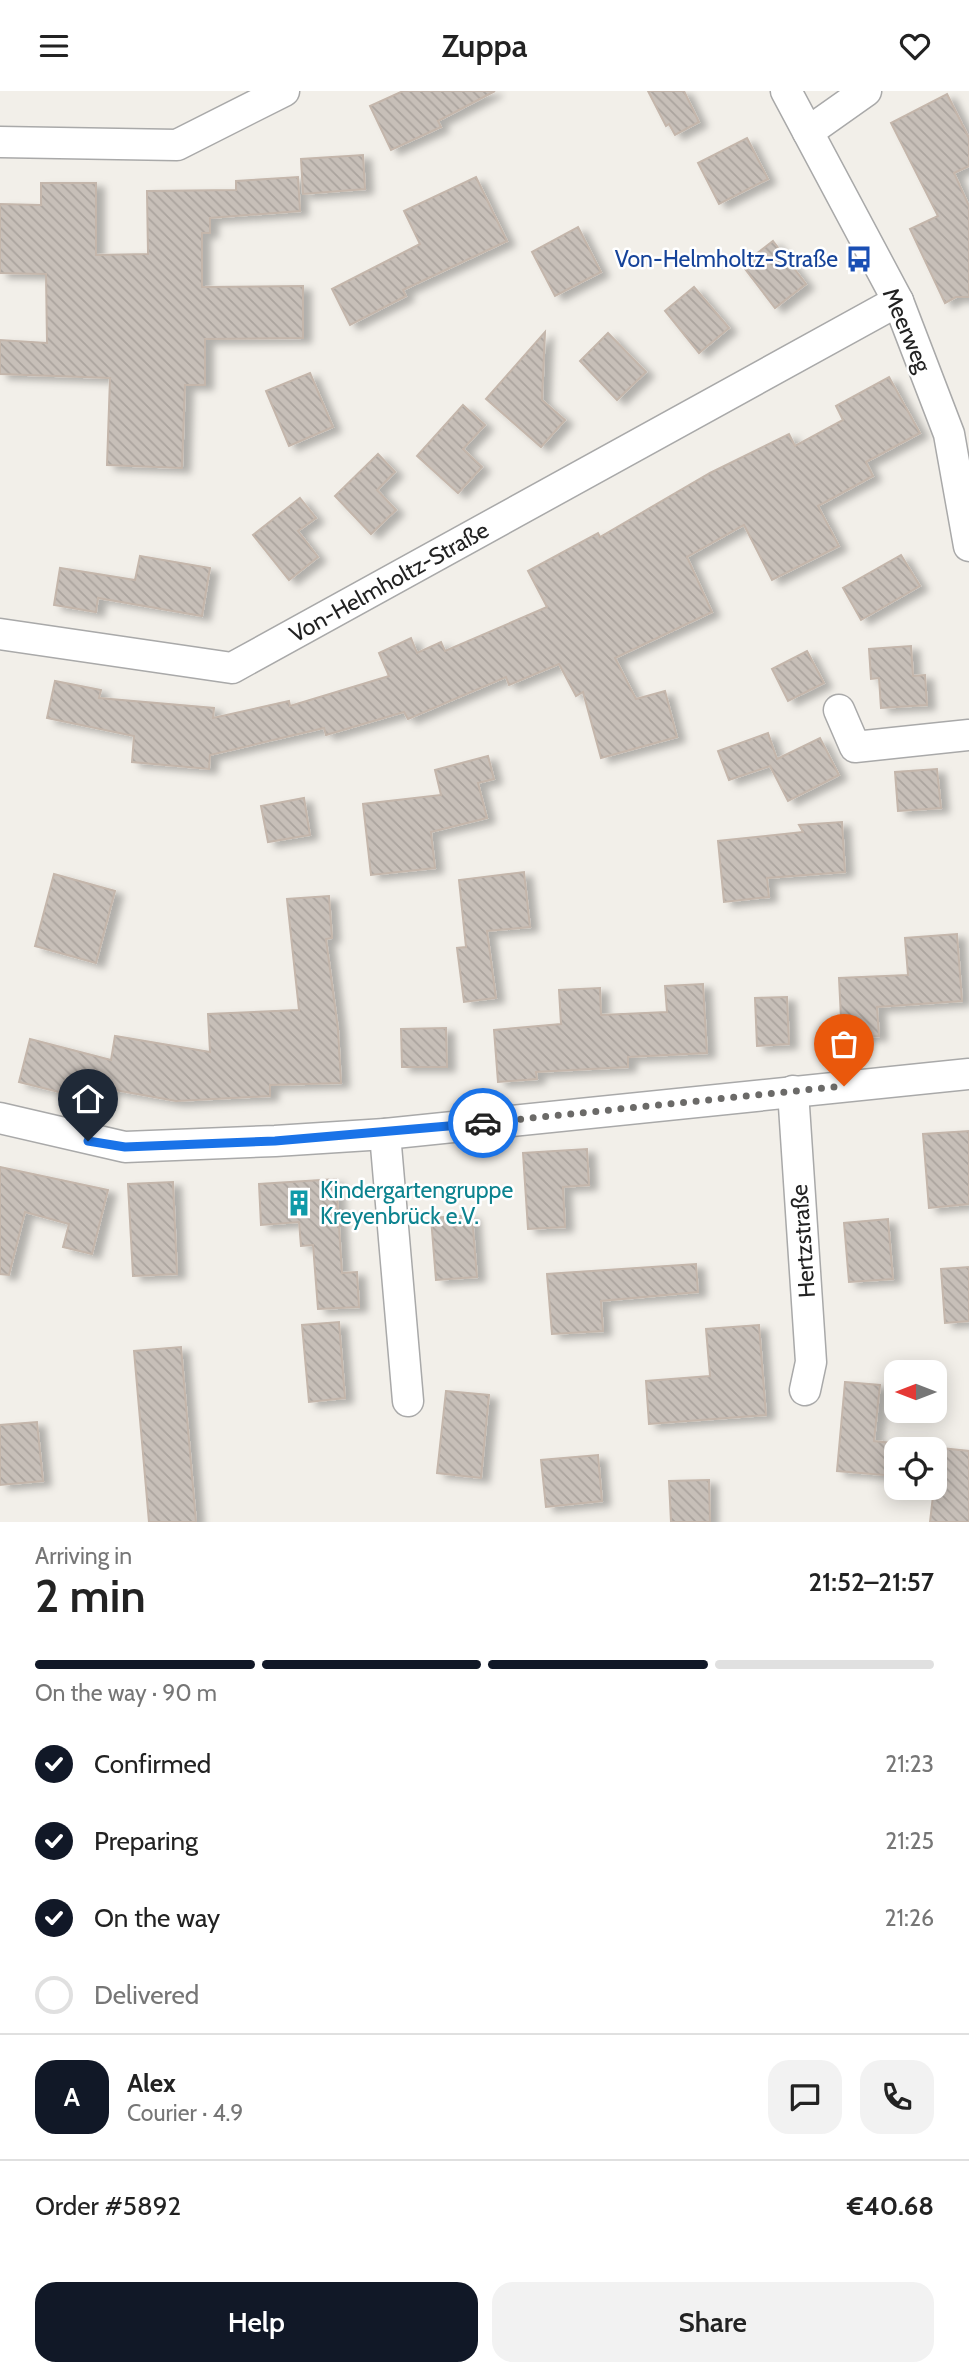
<!DOCTYPE html>
<html lang="en">
<head>
<meta charset="utf-8">
<style>
  :root { --surface:#fff; --page:#f2f2f2; --text:#222; --muted:#767676; --line:#e0e0e0; --accent:#111827 }
  body { margin:0; font-family:Cabin,sans-serif; background:var(--page); color:var(--text); height:100vh; display:flex; flex-direction:column; font-size:26px; white-space:nowrap }
  * { box-sizing:border-box; margin:0 }
  p { font-size:23px; color:var(--muted) }
  .icon { flex:none; width:38px; height:38px; fill:none; stroke:currentColor; stroke-width:2; stroke-linecap:round; stroke-linejoin:round }
  .map { position:relative; height:1431px; overflow:hidden }
  .drawer { display:flex; flex-direction:column; background:var(--surface); flex:1 }
  .drawer>* { flex:none }
  .needle { width:46px; rotate:270deg }
  .controls { position:absolute; left:884px; top:1269px; display:grid; gap:14px }
  .controls a { display:grid; place-items:center; width:63px; height:63px; border-radius:14px; background:var(--surface); box-shadow:0 4px 18px #0003; font-size:35px }
  .pin { position:absolute; display:grid; place-items:center; width:60px; height:60px; color:#fff; margin:-72px -30px; border-radius:50% 50% 50% 0; rotate:-45deg; box-shadow:0 0 7px #0007 }
  .pin .icon { rotate:45deg }
  .courier { position:absolute; display:grid; place-items:center; width:70px; height:70px; margin:-35px; border:5px solid #1a73e8; border-radius:50%; background:#fff; color:#222; box-shadow:0 2px 9px #0007 }
  .headline em { font-style:normal; font-weight:600 }
  .headline div { display:flex; flex-direction:column-reverse }
  .headline { display:flex; align-items:center; justify-content:space-between; height:119px; padding:0 35px }
  h1 { font-size:46px; font-weight:600; line-height:52px }
  .bar { display:grid; grid-template-columns:repeat(4,1fr); gap:10px 7px; align-content:center; height:84px; padding:0 35px }
  .bar i { height:9px; border-radius:5px; background:var(--line) }
  .bar .on { background:var(--accent) }
  .bar p { grid-column:span 4 }
  .line { display:flex; align-items:center; gap:18px; padding:0 35px; border-top:2px solid var(--line) }
  .line div { flex:1 }
  .round { display:grid; place-items:center; flex:none; width:74px; height:74px; border-radius:21px; background:var(--page) }
  ol { padding:0 35px; list-style:none }
  li { display:flex; align-items:center; gap:21px; height:77px }
  li p { margin-inline-start:auto }
  li .icon { padding:7px; border-radius:50%; background:var(--accent); color:#fff; stroke-width:4 }
  li:last-child { color:var(--muted) }
  li i { width:38px; height:38px; border:4px solid var(--line); border-radius:50% }
  .action { display:flex; gap:14px; margin-top:auto; padding:14px 35px }
  .action a { flex:1; height:80px; border-radius:21px; background:var(--accent); color:#fff; font-size:28px; font-weight:600; line-height:80px; text-align:center }
  .action a+a { background:var(--page); color:var(--text) }
  header { display:flex; justify-content:space-between; align-items:center; height:91px; padding:0 35px; background:var(--surface); font-size:32px; font-weight:600 }
  .map>svg:first-child { display:block }
</style>
</head>
<body>
<header><svg class="icon" aria-label="menu" viewBox="0 0 24 24"><path d="M4 6h16M4 12h16M4 18h16"/></svg>Zuppa<svg class="icon" aria-label="heart" viewBox="0 0 24 24"><path d="M12 20l-8-8c-3-5 5-10 8-4 3-6 11-1 8 4z"/></svg></header>
<div class="map">
<svg width="969" height="1431" viewBox="0 0 969 1431">
  <defs>
    <pattern id="building-back-hatch" width="6" height="6" patternUnits="userSpaceOnUse" patternTransform="scale(1.75)"><rect width="6" height="6" fill="#c7bfb8"/><path d="M-1 5l2 2M0 0l6 6M5-1l2 2" fill="none" stroke="#aba49e"/></pattern>
    <filter id="shadow"><feDropShadow dx="8" dy="4.5" stdDeviation="3.5" flood-color="#0004"/></filter>
  </defs>
  <rect width="100%" height="100%" fill="#f2efe9"/>
  <g fill="url(#building-back-hatch)" stroke="#c4b6ab" stroke-width="2" filter="url(#shadow)">
    <path d="M403 0H495L438 30 441 36 391 59 370 15Z"/>
    <path d="M648 0H684L699 31 675 44 669 33 666 35Z"/>
    <path d="M947 3 969 47V75L954 82 969 115V206H956L945 212 910 138 938 125 891 32Z"/>
    <path d="M747 47 768 88 719 113 698 72Z"/>
    <path d="M363 64 365 98 303 103 301 68Z"/>
    <path d="M298 86 300 120 210 127V142H202V196L303 195V247L205 248V294H185L182 377 107 374 110 287 0 283V249L47 252 46 183 0 182V113L41 114V92H96V164L148 163 147 100 236 99V90Z"/>
    <path d="M476 86 507 150 403 199 406 205 350 234 332 198 420 153 404 120Z"/>
    <path d="M578 136 601 181 555 205 532 161Z"/>
    <path d="M773 150 806 193 775 217 742 174Z"/>
    <path d="M694 196 729 237 699 262 665 220Z"/>
    <path d="M545 241 542 309 565 329 541 356 486 308Z"/>
    <path d="M608 242 646 281 617 309 580 270Z"/>
    <path d="M310 282 333 336 289 355 266 300Z"/>
    <path d="M889 286 920 342 866 371 873 385 818 415 839 455 772 489 744 434 687 466 712 521 615 567 636 608 665 600 677 646 601 667 583 601 576 605 559 573 509 594 506 586 408 628 404 621 326 644 324 637 210 664 209 678 132 671 134 645 47 627 55 590 101 599 99 607 214 617 213 627 289 610 290 615 389 585 379 562 411 547 417 562 441 551 445 560 547 516 528 480 598 442 600 446 710 382 789 343 795 355 843 329 836 315Z"/>
    <path d="M463 314 485 334 463 358 482 376 458 402 417 365Z"/>
    <path d="M378 363 395 381 377 399 396 419 371 443 335 405Z"/>
    <path d="M300 407 316 427 298 440 318 466 289 489 253 444Z"/>
    <path d="M901 464 920 495 861 529 843 497Z"/>
    <path d="M140 465 210 477 202 525 98 507 96 521 54 514 60 477 135 489Z"/>
    <path d="M911 555 913 585 925 584 927 614 881 617 879 587 871 588 869 558Z"/>
    <path d="M807 560 824 592 788 610 772 578Z"/>
    <path d="M768 642 777 668 820 647 839 684 788 710 770 675 729 689 718 660Z"/>
    <path d="M488 665 494 688 478 692 487 727 431 741 435 777 371 784 363 713 441 704 435 679Z"/>
    <path d="M937 678 941 717 898 720 895 681Z"/>
    <path d="M304 707 310 744 268 751 261 715Z"/>
    <path d="M842 731 845 781 767 787 769 806 724 811 718 750 803 741 799 734Z"/>
    <path d="M524 781 530 836 487 840 496 907 464 911 457 857 466 856 459 789Z"/>
    <path d="M54 783 115 800 96 872 35 855Z"/>
    <path d="M329 805 332 847 326 848 338 938 341 992 270 994V1005L176 1010 70 991 67 1003 19 991 30 948 111 969 115 945 210 961 208 923 299 919 287 808Z"/>
    <path d="M957 843 962 910 877 916 879 945 842 947 839 887 908 884 905 847Z"/>
    <path d="M703 893 707 962 628 966V976L536 981 537 988 498 991 494 939 561 933 559 899 600 897 601 924 667 921 665 895Z"/>
    <path d="M787 906 789 953 757 955 755 907Z"/>
    <path d="M446 937 447 976H402L401 938Z"/>
    <path d="M969 1040V1113L929 1117 923 1043Z"/>
    <path d="M587 1058 589 1094 563 1096 565 1136 528 1138 523 1062Z"/>
    <path d="M0 1076 108 1099 92 1163 63 1156 69 1133 25 1121 9 1184 0 1183Z"/>
    <path d="M336 1088 342 1182 357 1181 359 1216 318 1218 313 1154 301 1155 299 1131 261 1134 259 1093Z"/>
    <path d="M173 1091 177 1183 133 1185 128 1093Z"/>
    <path d="M472 1124 477 1186 436 1189 431 1127Z"/>
    <path d="M888 1128 893 1188 849 1191 844 1132Z"/>
    <path d="M696 1173 698 1201 601 1210 603 1240 552 1243 547 1183Z"/>
    <path d="M969 1176V1230L945 1232 941 1178Z"/>
    <path d="M339 1231 345 1307 309 1311 302 1234Z"/>
    <path d="M759 1234 766 1324 649 1333 646 1290 710 1285 706 1238Z"/>
    <path d="M181 1256 196 1431H149L134 1260Z"/>
    <path d="M845 1291 880 1294 874 1350 969 1360V1431H930L934 1396V1358H896V1385L837 1380Z"/>
    <path d="M446 1300 489 1304 481 1387 437 1382Z"/>
    <path d="M37 1331 43 1390 0 1394V1334Z"/>
    <path d="M598 1364 602 1410 546 1416 541 1369Z"/>
    <path d="M709 1389 710 1431H671L669 1390Z"/>
  </g>
  <g fill="none" stroke-linecap="round" stroke-linejoin="round">
    <g stroke="#a9a9a9" stroke-width="33">
      <g id="street">
        <path d="M786 0 898 210 949 343 969 455"/>
        <path d="M808 41 866 0"/>
        <path d="M0 51 177 54 284 0"/>
        <path d="M0 543 232 577 898 210"/>
        <path d="M839 619 855 656 969 644"/>
        <path d="M793 1000 811 1271 805 1299"/>
        <path d="M0 1027 125 1056 275 1050 385 1043 969 983"/>
        <path d="M385 1043 408 1310"/>
      </g>
    </g>
    <use href="#street" stroke="#fff" stroke-width="30"/>
  </g>
  <g fill="none" stroke-linecap="round" stroke-linejoin="round">
    <path stroke="#6b6a68" stroke-width="7" stroke-dasharray="0 12.6" d="M483 1032 844 995"/>
    <path stroke="#1a73e8" stroke-width="9" d="M88 1050 125 1056 275 1050 483 1032"/>
  </g>
  <defs>
    <g id="bus-bare" transform="scale(2.1)"><path d="M-5-6H5V4H4V6H2V4H-2V6H-4V4H-5ZM-3.5-4V0h7V-4ZM-3.5 1.2v1.5H-2V1.2ZM2 1.2v1.5H3.5V1.2Z" fill="#1a4fb4" stroke="#fff" stroke-width="2.5" paint-order="stroke"/></g>
    <g id="building-bare" transform="scale(2.1)"><path d="M-4-6H4V6H1V3H-1V6H-4ZM-2.5-4.3h1.7v1.8h-1.7ZM.8-4.3h1.7v1.8H.8ZM-2.5-1h1.7V.8h-1.7ZM.8-1h1.7V.8H.8Z" fill="#0f9aa8" stroke="#fff" stroke-width="2.5" paint-order="stroke"/></g>
  </defs>
  <g fill-rule="evenodd">
    <use href="#bus-bare" x="859" y="168"/>
    <use href="#building-bare" x="299" y="1112"/>
  </g>
  <g text-anchor="middle" stroke-width="5" stroke-linejoin="round" paint-order="stroke">
    <g font-size="23" fill="#164399" stroke="#fff" text-anchor="end">
      <text x="838" y="176">Von-Helmholtz-Straße</text>
    </g>
    <g font-size="23" fill="#222" stroke="#fff">
      <text transform="translate(907 239) rotate(67)" y="8">Meerweg</text>
      <text transform="translate(389 491) rotate(-29)" y="8">Von-Helmholtz-Straße</text>
      <text transform="translate(803 1150) rotate(-94)" y="8">Hertzstraße</text>
    </g>
    <g font-size="23" fill="#0d838f" stroke="#fff" text-anchor="start">
      <text x="320" y="1107">Kindergartengruppe<tspan x="320" dy="26">Kreyenbrück e.V.</tspan></text>
    </g>
  </g>
</svg>
<div class="controls">
<a><svg class="needle" viewBox="-14 -14 28 28"><path d="M0-13l5 13h-10z" fill="#e53935"/><path d="M0 13l5-13h-10z" fill="#767676"/></svg></a>
<a><svg class="icon" aria-label="locate" viewBox="0 0 24 24"><circle cx="12" cy="12" r="6"/><path d="M12 2v4M12 18v4M2 12h4M18 12h4"/></svg></a>
</div>
<div class="pin" style="left:844px;top:995px;background:#ea580c"><svg class="icon" aria-label="bag" viewBox="0 0 24 24"><path d="M5 8h14l-1 12H6zM9 8a3 3 0 0 1 6 0"/></svg></div>
<div class="pin" style="left:88px;top:1050px;background:#1f2937"><svg class="icon" aria-label="home" viewBox="0 0 24 24"><path d="M3 11l9-7 9 7M6 9v11h12V9"/></svg></div>
<div class="courier" style="left:483px;top:1032px"><svg class="icon" aria-label="car" viewBox="0 0 24 24"><path d="M5 17H2v-5l4-1 3-4h7l3 4 3 1v5h-3M9 17h6M6 11h13"/><circle cx="7" cy="17" r="2"/><circle cx="17" cy="17" r="2"/></svg></div>
</div>
<section class="drawer">
<div class="headline"><div><h1>2 min</h1><p>Arriving in</p></div><em>21:52–21:57</em></div>
<div class="bar"><i class="on"></i><i class="on"></i><i class="on"></i><i></i><p>On the way · 90 m</p></div>
<ol>
<li><svg class="icon" aria-label="check" viewBox="0 0 24 24"><path d="M5 12l5 5 9-10"/></svg>Confirmed<p>21:23</p></li>
<li><svg class="icon" aria-label="check" viewBox="0 0 24 24"><path d="M5 12l5 5 9-10"/></svg>Preparing<p>21:25</p></li>
<li><svg class="icon" aria-label="check" viewBox="0 0 24 24"><path d="M5 12l5 5 9-10"/></svg>On the way<p>21:26</p></li>
<li><i></i>Delivered</li>
</ol>
<div class="line" style="height:126px"><b class="round" style="background:var(--accent);color:#fff">A</b><div><b>Alex</b><p>Courier · 4.9</p></div><a class="round"><svg class="icon" aria-label="chat" viewBox="0 0 24 24"><path d="M4 5h16v11H9l-5 4z"/></svg></a><a class="round"><svg class="icon" aria-label="phone" viewBox="0 0 24 24"><path d="M5 4h4l2 5-3 2q2 4 5 5l2-3 5 2v4C11 20 4 13 5 4z"/></svg></a></div>
<div class="line" style="height:91px"><div>Order #5892</div><b>€40.68</b></div>
<div class="action"><a>Help</a><a>Share</a></div>
</section>
</body>
</html>
